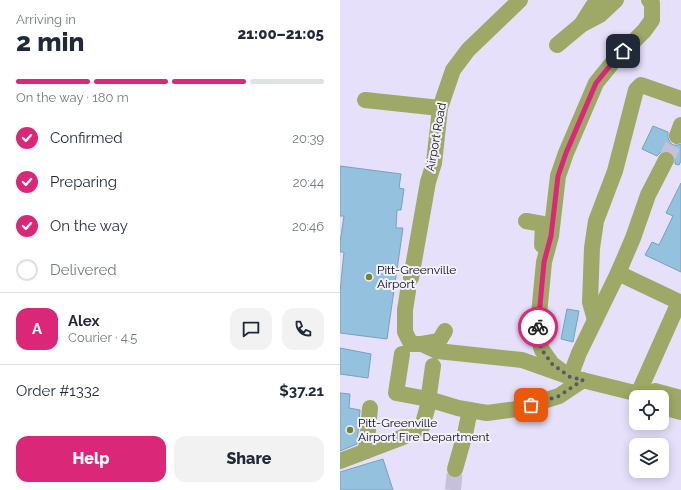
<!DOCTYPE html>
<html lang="en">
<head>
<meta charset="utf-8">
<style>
  :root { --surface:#fff; --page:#f2f2f3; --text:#1f2937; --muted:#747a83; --line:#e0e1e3; --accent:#db2777 }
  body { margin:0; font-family:Raleway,sans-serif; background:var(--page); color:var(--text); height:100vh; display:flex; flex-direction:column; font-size:15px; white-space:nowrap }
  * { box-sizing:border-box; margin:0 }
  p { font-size:13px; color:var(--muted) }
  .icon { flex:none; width:22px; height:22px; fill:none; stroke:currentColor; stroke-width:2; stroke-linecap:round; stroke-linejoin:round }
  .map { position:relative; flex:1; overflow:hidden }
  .side { display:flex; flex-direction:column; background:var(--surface); width:340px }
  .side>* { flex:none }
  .fabs { position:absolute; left:289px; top:390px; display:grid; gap:8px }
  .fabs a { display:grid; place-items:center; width:40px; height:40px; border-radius:8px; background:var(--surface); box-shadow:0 2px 10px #0003; font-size:20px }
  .pin { position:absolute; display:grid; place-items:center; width:34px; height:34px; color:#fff; margin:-17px; border-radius:8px; box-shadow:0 2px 6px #0006 }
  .courier { position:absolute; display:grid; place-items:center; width:40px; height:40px; margin:-20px; border:3px solid #db2777; border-radius:50%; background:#fff; color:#222; box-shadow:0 1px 5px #0007 }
  .head em { font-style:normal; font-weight:800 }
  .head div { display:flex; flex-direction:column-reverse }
  .head { display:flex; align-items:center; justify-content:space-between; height:68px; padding:0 16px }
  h1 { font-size:26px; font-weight:800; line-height:30px }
  .bar { display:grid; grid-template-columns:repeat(4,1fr); gap:6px 4px; align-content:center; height:48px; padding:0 16px }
  .bar i { height:5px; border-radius:3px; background:var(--line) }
  .bar .on { background:var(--accent) }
  .bar p { grid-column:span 4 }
  .line { display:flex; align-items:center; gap:10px; padding:0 16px; border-top:1px solid var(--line) }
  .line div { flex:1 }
  .round { display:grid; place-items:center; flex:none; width:42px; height:42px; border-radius:12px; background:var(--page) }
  ol { padding:0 16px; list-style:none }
  li { display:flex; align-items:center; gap:12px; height:44px }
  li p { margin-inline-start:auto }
  li .icon { padding:4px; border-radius:50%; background:var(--accent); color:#fff; stroke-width:4 }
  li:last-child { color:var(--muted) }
  li i { width:22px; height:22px; border:2px solid var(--line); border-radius:50% }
  .action { display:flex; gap:8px; margin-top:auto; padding:8px 16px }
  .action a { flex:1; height:46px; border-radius:12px; background:var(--accent); color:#fff; font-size:16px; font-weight:800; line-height:46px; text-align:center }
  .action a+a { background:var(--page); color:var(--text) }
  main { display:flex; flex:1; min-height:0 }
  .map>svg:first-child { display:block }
</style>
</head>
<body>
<main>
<section class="side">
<div class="head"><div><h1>2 min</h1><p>Arriving in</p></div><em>21:00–21:05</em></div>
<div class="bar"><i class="on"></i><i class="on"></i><i class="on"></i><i></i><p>On the way · 180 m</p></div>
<ol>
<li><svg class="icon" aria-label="check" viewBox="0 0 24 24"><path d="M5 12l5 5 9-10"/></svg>Confirmed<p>20:39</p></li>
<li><svg class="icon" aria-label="check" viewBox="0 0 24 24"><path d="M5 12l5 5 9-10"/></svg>Preparing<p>20:44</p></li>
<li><svg class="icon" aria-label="check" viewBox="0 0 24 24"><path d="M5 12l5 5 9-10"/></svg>On the way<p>20:46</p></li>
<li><i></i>Delivered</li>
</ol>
<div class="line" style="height:72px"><b class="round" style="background:var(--accent);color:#fff">A</b><div><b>Alex</b><p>Courier · 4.5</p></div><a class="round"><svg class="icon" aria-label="chat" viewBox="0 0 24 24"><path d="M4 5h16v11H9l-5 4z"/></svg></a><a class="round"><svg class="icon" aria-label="phone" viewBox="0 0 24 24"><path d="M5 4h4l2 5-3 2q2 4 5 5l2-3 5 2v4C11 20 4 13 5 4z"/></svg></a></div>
<div class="line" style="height:52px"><div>Order #1332</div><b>$37.21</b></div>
<div class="action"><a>Help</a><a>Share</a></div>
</section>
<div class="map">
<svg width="341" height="490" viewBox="0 0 341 490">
  <rect width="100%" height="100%" fill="#e6e0fb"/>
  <g fill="#94c1de" stroke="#76a2be">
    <path d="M313 126 328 132V138L330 142 333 145H338L341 144V161L339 165 335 164V159L334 155 330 151H326L321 152 317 156 302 149Z"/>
    <path d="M0 166 61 174 59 188 64 189 61 210H57L56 228H63L47 339 0 333V292L4 252H0V242L4 216H0Z"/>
    <path d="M341 183V272L305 255 312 242 319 245 333 216 326 213Z"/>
    <path d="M227 309 239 311 233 342 221 339Z"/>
    <path d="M0 348 31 354 28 378 0 374Z"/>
    <path d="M0 393 10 394 9 408 20 410 17 444 0 451Z"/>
    <path d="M43 459 53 490H0V472Z"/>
  </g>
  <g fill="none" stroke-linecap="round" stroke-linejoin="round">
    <g stroke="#c6c0da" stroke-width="16" stroke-dasharray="16 8" stroke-linecap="butt">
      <path d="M326 160 337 136"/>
      <path d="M113 490 115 469"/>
    </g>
    <g stroke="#9ea967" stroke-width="16">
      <path d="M241 25 260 15 276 0"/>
      <path d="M217 45 241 25 253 6 259 0"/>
      <path d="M25 100 100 108"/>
      <path d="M337 136 341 125"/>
      <path d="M326 160 308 195 293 238 278 273 239 353 230 377 303 395 315 391 341 398"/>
      <path d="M186 221 203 224 202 245"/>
      <path d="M278 273 339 302 298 394"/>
      <path d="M71 278 88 182 94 163 97 136 100 108 113 70 128 50 180 0"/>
      <path d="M68 291 65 310V332L71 344H82L97 351 182 360 230 377 212 364 202 350 197 335 204 262 211 236 218 176 226 153 256 83 273 62 304 31 312 20V3L309 0"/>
      <path d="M255 320 250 302 252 248 256 221 275 171 296 90 301 85 341 99"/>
      <path d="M82 344 99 341 105 331"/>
      <path d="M62 354 56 393 88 399 118 408 147 413 177 409 219 396 243 380"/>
      <path d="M322 407 341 412"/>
      <path d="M26 451 30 408"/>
      <path d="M0 461 63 437 82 427 87 409 93 366"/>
      <path d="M115 469 125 434 130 410"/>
    </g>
  </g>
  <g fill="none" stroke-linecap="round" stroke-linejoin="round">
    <path stroke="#5c566a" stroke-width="4" stroke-dasharray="0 7.2" d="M191 405 219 396 243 380 230 377 212 364 202 350 197 335 198 327"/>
    <path stroke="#db2777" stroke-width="5" d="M198 327 204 262 211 236 218 176 226 153 256 83 273 62 283 51"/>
  </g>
  <g fill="#78832f" stroke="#f2f0f9" stroke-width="1.5">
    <circle cx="29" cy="277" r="4"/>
    <circle cx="10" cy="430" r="4"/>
  </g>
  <g text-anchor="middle" stroke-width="4" stroke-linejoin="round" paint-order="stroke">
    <g font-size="12" fill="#110c1c" stroke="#f2f0f9">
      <text transform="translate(96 137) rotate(-80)" y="4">Airport Road</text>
    </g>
    <g font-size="12" fill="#110c1c" stroke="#f2f0f9" text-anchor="start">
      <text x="37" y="274">Pitt-Greenville<tspan x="37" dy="14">Airport</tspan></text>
      <text x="18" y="427">Pitt-Greenville<tspan x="18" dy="14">Airport Fire Department</tspan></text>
    </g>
  </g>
</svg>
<div class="fabs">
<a><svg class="icon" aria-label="locate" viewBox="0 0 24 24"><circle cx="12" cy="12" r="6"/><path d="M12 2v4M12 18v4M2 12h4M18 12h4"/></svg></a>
<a><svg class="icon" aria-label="layers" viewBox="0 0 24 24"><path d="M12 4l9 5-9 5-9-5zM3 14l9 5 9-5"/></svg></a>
</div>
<div class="pin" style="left:191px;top:405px;background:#ea580c"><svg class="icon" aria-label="bag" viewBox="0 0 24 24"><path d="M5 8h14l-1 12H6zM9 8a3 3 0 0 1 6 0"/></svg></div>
<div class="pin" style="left:283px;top:51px;background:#1f2937"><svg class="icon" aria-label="home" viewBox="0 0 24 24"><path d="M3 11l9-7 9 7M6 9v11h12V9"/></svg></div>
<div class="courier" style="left:198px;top:327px"><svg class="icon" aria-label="bike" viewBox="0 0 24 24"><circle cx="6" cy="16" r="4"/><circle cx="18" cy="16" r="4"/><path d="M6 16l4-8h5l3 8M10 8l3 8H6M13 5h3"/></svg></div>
</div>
</main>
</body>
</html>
